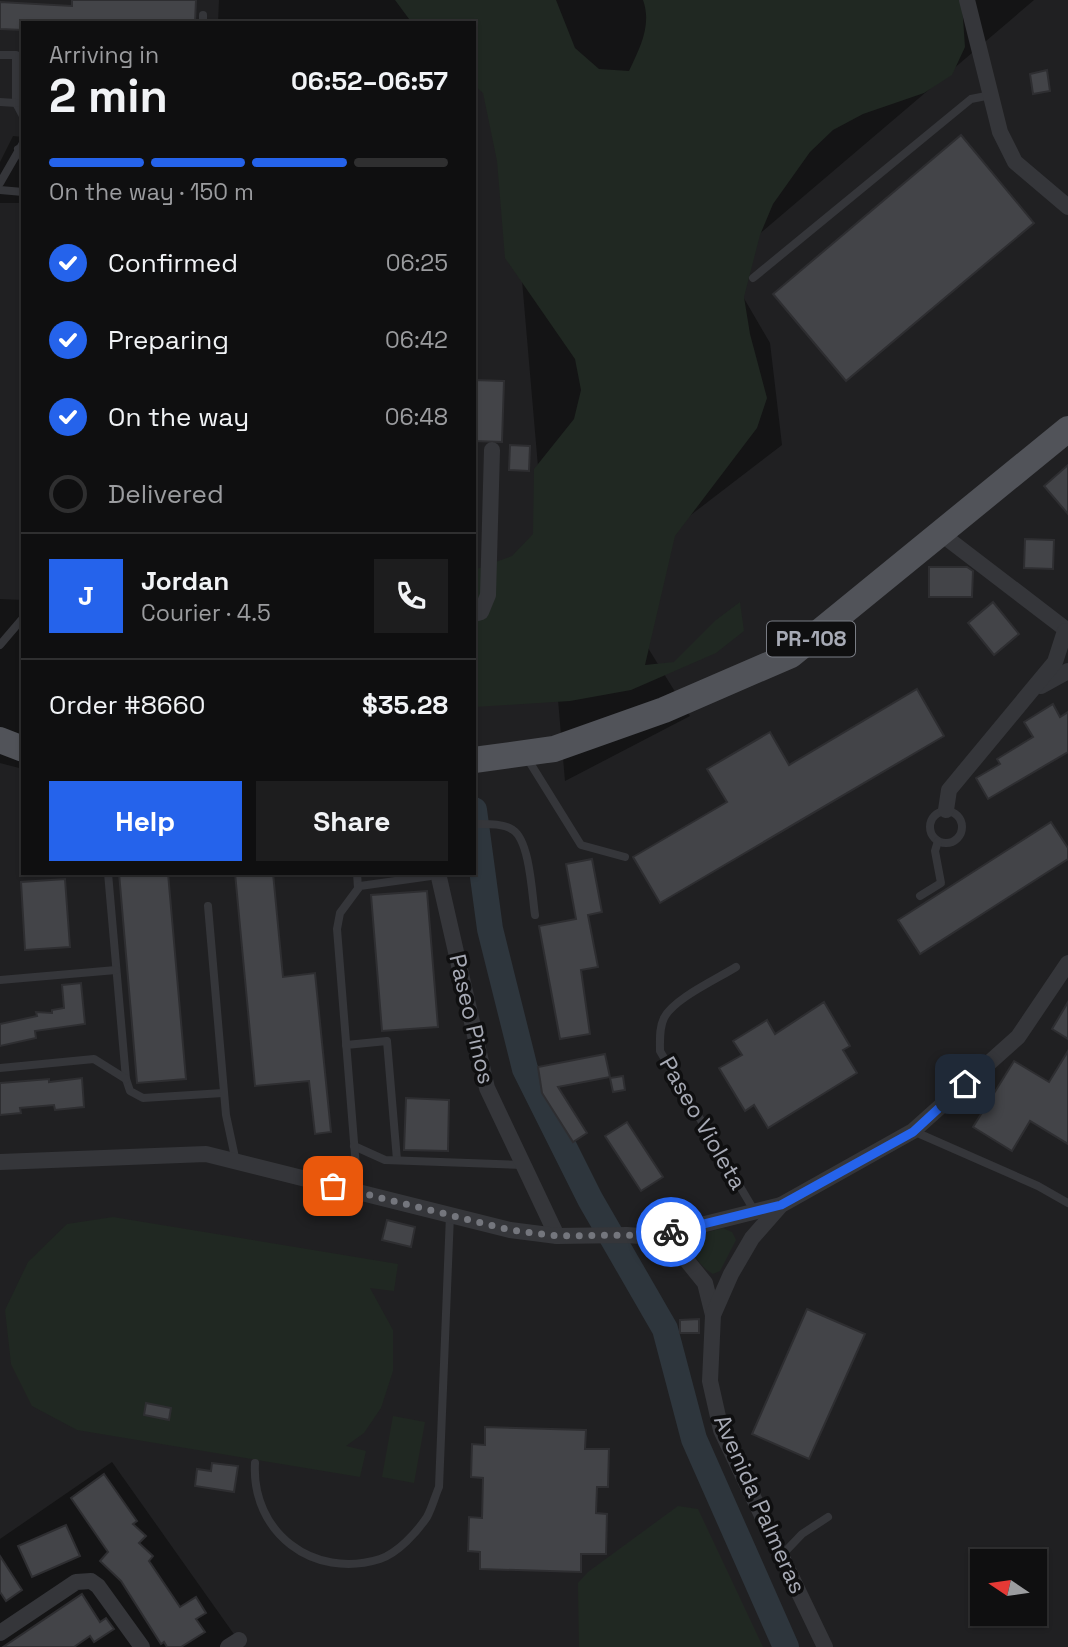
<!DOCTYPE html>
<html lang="en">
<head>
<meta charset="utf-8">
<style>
  :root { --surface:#0f0f10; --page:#1d1d1e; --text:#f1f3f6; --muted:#9b9c9f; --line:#2f2f30; --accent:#2563eb }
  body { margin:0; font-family:"Space Grotesk",sans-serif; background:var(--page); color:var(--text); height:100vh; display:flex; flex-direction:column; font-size:26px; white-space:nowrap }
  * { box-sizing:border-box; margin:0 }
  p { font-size:23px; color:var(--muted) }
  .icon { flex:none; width:38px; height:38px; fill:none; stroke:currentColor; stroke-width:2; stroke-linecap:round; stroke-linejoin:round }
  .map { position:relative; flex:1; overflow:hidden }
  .drawer { position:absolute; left:21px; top:21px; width:455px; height:854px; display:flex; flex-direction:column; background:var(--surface); border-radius:0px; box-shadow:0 2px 5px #0004,0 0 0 2px var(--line) }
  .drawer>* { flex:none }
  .needle { width:46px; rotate:283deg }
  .fabs { position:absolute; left:970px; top:1549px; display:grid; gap:14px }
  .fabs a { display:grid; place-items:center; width:77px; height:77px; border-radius:0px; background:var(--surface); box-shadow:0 2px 5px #0004,0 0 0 2px var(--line); font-size:35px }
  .pin { position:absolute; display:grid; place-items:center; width:60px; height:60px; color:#fff; margin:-30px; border-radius:14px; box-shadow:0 4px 10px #0006 }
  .courier { position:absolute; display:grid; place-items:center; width:70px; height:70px; margin:-35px; border:5px solid #2563eb; border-radius:50%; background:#fff; color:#222; box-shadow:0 2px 9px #0007 }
  .headline em { font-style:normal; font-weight:700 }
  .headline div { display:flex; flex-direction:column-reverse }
  .headline { display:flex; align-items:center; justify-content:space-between; height:119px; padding:0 28px }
  h1 { font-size:46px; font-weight:700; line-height:52px }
  .bar { display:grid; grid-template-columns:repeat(4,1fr); gap:10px 7px; align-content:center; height:84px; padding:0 28px }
  .bar i { height:9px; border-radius:5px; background:var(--line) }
  .bar .selected { background:var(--accent) }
  .bar p { grid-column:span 4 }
  .line { display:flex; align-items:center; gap:18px; padding:0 28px; border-top:2px solid var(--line) }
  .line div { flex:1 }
  .round { display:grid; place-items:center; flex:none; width:74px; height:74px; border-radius:0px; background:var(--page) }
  ol { padding:0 28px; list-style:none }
  li { display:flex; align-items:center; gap:21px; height:77px }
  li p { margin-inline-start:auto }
  li .icon { padding:7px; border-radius:50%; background:var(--accent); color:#fff; stroke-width:4 }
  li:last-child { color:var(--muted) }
  li i { width:38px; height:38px; border:4px solid var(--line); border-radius:50% }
  .action { display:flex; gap:14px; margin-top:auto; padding:14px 28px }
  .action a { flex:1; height:80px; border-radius:0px; background:var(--accent); color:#fff; font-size:28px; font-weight:700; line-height:80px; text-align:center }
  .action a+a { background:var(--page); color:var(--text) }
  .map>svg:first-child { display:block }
</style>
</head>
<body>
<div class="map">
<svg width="1068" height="1647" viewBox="0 0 1068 1647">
  <rect width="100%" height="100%" fill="#141415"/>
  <g fill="#202022" fill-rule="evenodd">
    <path d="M0 0H219L218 23H23V137L13 136 0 162Z"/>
    <path d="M1034 0H1068V1647H243L112 1462 0 1539V763L23 769V873H474V84L505 82 565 781 690 716 606 580 782 445 770 343 724 264ZM982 1561H1034V1614H982Z"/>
    <path d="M0 203H23V600L0 599Z"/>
  </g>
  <g fill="#202822">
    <path d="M395 0H556L575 48 599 69 629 71C640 48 652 25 643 0H960L962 4 965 47 952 75 924 93 863 114 833 130 810 152 773 204 760 235 744 297 750 334 767 398 757 428 675 536 645 665 674 662 716 620 740 602 744 631 716 653 631 690 570 701 474 707V570L512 556 533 534 534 469 574 419 581 390 575 359 505 258 497 161 483 93 474 85V23H412Z"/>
    <path d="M113 1217 398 1264 394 1291 370 1288 393 1330V1371L381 1408 364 1433 346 1446 366 1451 360 1477 77 1430 32 1406 11 1364 5 1310 28 1262 67 1224Z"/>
    <path d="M723 1228 732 1232 736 1240 720 1271 713 1274C701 1267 692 1255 691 1241L697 1235Z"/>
    <path d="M393 1416 425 1422 414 1483 382 1477Z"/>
    <path d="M678 1506 698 1509 763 1647H579L578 1583 588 1572Z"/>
  </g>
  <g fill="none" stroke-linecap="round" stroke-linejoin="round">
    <path stroke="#2e363d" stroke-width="26" d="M474 810 490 929 525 1069 590 1199 665 1329 694 1439 786 1647"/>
  </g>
  <g fill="#434448" stroke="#2e2e31" stroke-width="2">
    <path d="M72 0H196L195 23H23V30L0 29V2L72 6Z"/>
    <path d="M1047 70 1050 91 1033 94 1030 74Z"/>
    <path d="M961 135 1034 223 846 381 773 294Z"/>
    <path d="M474 380 504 381 502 442 474 441Z"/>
    <path d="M510 445 530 446 529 471 509 470Z"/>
    <path d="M1068 465V514L1044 486Z"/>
    <path d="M1025 539 1054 540 1053 569 1024 568Z"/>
    <path d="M929 567H967L973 571 972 597H929Z"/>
    <path d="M993 602 1019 634 994 655 968 623Z"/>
    <path d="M917 689 944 736 660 903 633 857 727 802 707 769 770 732 789 765Z"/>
    <path d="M1053 704 1060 717 1068 712V752L988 799 976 778 1000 764 997 759 1033 737 1024 722Z"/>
    <path d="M1051 822 1068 848V859L920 954 898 920Z"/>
    <path d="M592 859 602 912 588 915 598 967 581 970 590 1034 560 1039 539 926 576 919 566 864Z"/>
    <path d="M119 873H168L186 1079 137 1083Z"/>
    <path d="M235 873H273L283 977 315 973 331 1132 315 1134 309 1081 255 1086Z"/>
    <path d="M65 879 70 947 25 950 21 882Z"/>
    <path d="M427 891 438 1027 382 1031 371 895Z"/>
    <path d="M81 983 85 1024 35 1031 36 1038 0 1046V1024L37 1016 36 1012 52 1013V1010L64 1008 62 985Z"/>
    <path d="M824 1002 850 1046 843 1050 857 1073 768 1128 754 1105 745 1111 719 1068 742 1055 733 1041 767 1020 775 1034Z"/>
    <path d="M1068 1002V1039L1052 1029Z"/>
    <path d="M1068 1051V1144L1030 1121 1012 1151 973 1127 1014 1061 1049 1082Z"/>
    <path d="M605 1054 610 1077 558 1087 587 1133 573 1142 542 1093 538 1067Z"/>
    <path d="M623 1076 625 1090 613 1092 610 1078Z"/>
    <path d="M82 1078 84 1107 55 1110 54 1105 20 1108 21 1113 0 1115V1083L49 1079V1082Z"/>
    <path d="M406 1098 449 1100 448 1151 404 1150Z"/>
    <path d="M627 1122 663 1177 641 1191 605 1136Z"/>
    <path d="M387 1220 415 1227 411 1247 382 1240Z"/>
    <path d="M807 1309 865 1334 809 1459 752 1434Z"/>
    <path d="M699 1319V1333H680V1320Z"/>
    <path d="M146 1403 171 1408 169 1420 144 1415Z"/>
    <path d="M485 1427 586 1430 585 1449H609L608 1487H597L596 1513 607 1514 606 1554H581V1572L480 1569V1552L468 1551 469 1517 482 1518 483 1478 471 1477 472 1444 485 1445Z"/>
    <path d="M212 1463 238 1466 234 1492 195 1486 197 1469 211 1471Z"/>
    <path d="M104 1474 137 1521 133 1524 146 1536 139 1543 153 1556 149 1561 180 1607 196 1597 206 1613 196 1619 205 1632 181 1647H167L164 1642 161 1644 121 1581 100 1561 108 1552 71 1498Z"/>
    <path d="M66 1525 80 1556 32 1577 18 1546Z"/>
    <path d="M0 1556 22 1590 6 1601 0 1592Z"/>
    <path d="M82 1594 100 1622 106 1618 114 1629 94 1642 90 1636 74 1647H3Z"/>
  </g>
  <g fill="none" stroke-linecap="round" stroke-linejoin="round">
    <g stroke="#35363a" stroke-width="8">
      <path d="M203 23V15"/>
      <path d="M0 55H16V103L23 116"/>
      <path d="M0 102 16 103"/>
      <path d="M18 149 23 159"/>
      <path d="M0 183 23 143"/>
      <path d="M0 190 23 192"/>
      <path d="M753 278 971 99 991 95"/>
      <path d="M0 645 23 618"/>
      <path d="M527 758 581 845 625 857"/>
      <circle cx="946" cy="827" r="16"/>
      <path d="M474 824C486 824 503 823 513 830 530 841 532 895 535 915"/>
      <path d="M108 873 126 1079 130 1091 143 1098 223 1093"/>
      <path d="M357 873 358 888"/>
      <path d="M920 896 941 883 935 851 938 841"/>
      <path d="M208 906 226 1115 236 1162"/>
      <path d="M736 967C717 979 673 999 664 1018 659 1028 660 1040 660 1051L755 1212"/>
      <path d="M0 980 116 970"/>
      <path d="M346 1045 387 1041 397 1160"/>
      <path d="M0 1068 94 1059 126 1079"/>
      <path d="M913 1131 1038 1186 1068 1203"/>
      <path d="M354 1146 385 1160 524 1165"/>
      <path d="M358 1192 337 929 340 913 360 886 438 875"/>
      <path d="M255 1463C251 1532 313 1580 380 1559 398 1553 417 1532 427 1517 432 1508 435 1496 439 1487L450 1215"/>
      <path d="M781 1556 802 1534 828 1517"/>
    </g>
    <g stroke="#35363a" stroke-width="16">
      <path d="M967 0 1000 132 1015 162 1068 207"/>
      <path d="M940 533 1068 631"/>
      <path d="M474 614 481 612 488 595 492 450"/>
      <path d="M1041 686 1068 671"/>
      <path d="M946 810 949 790 1055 662 1065 631"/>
      <path d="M438 873 487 1088 557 1236"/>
      <path d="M0 1162 206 1154 510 1230 557 1236 627 1235 653 1237 781 1205"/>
      <path d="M653 1237 684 1257 705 1283 713 1315"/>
      <path d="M0 1633 76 1582 91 1581 98 1586 142 1647"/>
      <path d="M228 1647 239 1640"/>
      <path d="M825 1647 721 1430 710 1381 713 1315 731 1274 752 1238 781 1205 913 1131 1018 1037 1068 963"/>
    </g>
    <g stroke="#515359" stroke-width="26">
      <path d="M0 740 23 749"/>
      <path d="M474 760 554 749 664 710 791 655 1068 429"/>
    </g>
  </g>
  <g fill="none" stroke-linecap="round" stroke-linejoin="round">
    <path stroke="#74767d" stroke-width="7" stroke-dasharray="0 12.6" d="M333 1186 510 1230 558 1236 627 1235 653 1237 671 1232"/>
    <path stroke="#2563eb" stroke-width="9" d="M671 1232 781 1205 913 1132 965 1084"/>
  </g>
  <g text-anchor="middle" stroke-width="7" stroke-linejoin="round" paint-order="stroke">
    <rect fill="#0f0f10" stroke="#797c84" stroke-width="2" x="767" y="621.5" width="88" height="35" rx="5"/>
    <g font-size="21" font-weight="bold" fill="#a7aab5">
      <text x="811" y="646">PR-108</text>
    </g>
    <g font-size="23" fill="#a7aab5" stroke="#0f0f10">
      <text transform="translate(472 1019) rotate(77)" y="8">Paseo Pinos</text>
      <text transform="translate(703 1123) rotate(60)" y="8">Paseo Violeta</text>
      <text transform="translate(760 1504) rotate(66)" y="8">Avenida Palmeras</text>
    </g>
  </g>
</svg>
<div class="fabs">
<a><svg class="needle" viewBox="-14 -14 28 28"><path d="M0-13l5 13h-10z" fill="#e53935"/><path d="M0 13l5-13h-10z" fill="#9b9c9f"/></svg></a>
</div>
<div class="pin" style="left:333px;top:1186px;background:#ea580c"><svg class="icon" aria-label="bag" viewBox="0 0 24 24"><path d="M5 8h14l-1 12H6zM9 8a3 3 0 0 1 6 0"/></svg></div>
<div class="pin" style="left:965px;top:1084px;background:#1f2937"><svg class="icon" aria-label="home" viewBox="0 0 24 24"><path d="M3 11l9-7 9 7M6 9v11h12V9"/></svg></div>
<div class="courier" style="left:671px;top:1232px"><svg class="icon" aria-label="bike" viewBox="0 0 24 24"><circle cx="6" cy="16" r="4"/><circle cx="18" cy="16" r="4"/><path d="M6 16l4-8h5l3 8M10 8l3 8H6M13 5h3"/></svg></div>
<section class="drawer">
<div class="headline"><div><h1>2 min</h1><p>Arriving in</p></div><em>06:52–06:57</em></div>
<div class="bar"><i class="selected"></i><i class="selected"></i><i class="selected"></i><i></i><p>On the way · 150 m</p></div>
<ol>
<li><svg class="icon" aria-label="check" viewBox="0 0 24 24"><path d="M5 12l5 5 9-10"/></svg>Confirmed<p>06:25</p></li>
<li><svg class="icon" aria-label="check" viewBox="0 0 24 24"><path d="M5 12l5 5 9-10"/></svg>Preparing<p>06:42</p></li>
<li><svg class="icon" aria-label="check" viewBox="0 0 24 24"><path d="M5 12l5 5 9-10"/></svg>On the way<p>06:48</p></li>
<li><i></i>Delivered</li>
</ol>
<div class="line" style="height:126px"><b class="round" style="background:var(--accent);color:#fff">J</b><div><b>Jordan</b><p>Courier · 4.5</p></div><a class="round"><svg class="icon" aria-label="phone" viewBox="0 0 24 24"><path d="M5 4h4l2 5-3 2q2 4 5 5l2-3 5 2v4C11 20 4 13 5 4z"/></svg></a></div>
<div class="line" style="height:91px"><div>Order #8660</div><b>$35.28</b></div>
<div class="action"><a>Help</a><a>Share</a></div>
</section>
</div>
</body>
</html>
